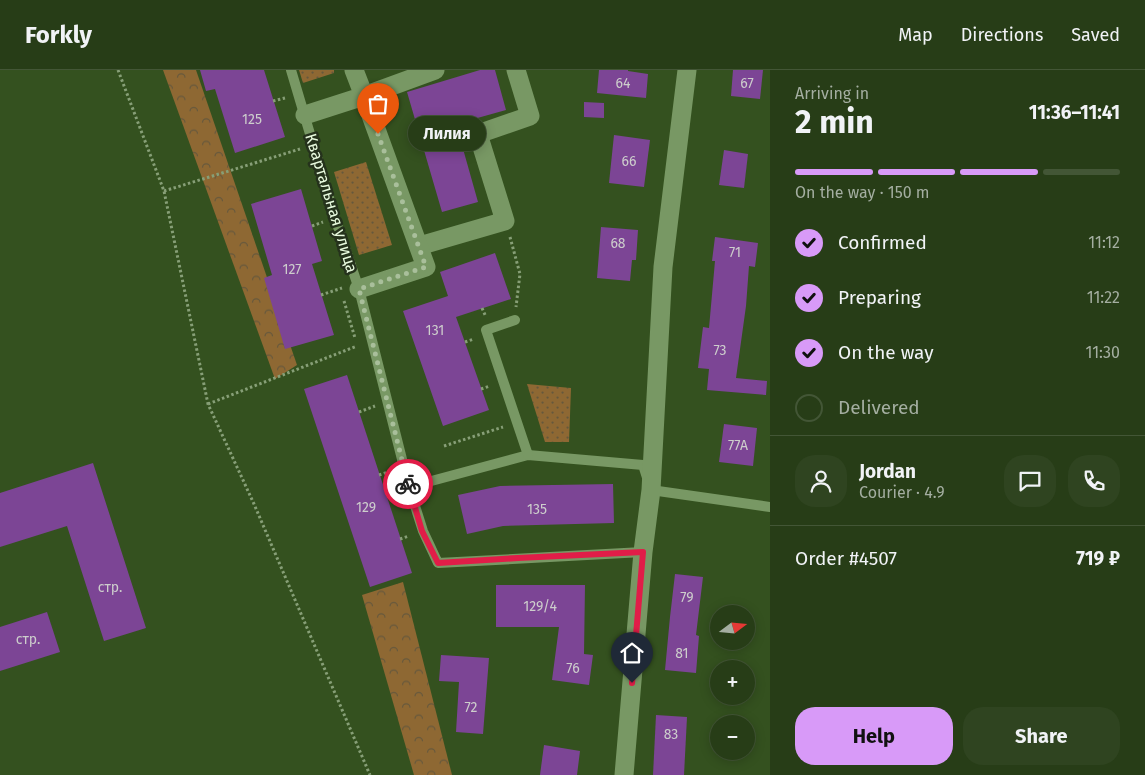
<!DOCTYPE html>
<html lang="en">
<head>
<meta charset="utf-8">
<style>
  :root { --surface:#273d17; --page:#2f4420; --text:#f1f3f6; --muted:#a4aea1; --line:#435636; --accent:#d89af8 }
  body { margin:0; font-family:"Fira Sans",sans-serif; background:var(--page); color:var(--text); height:100vh; display:flex; flex-direction:column; font-size:19px; white-space:nowrap }
  * { box-sizing:border-box; margin:0 }
  p { font-size:16px; color:var(--muted) }
  .icon { flex:none; width:28px; height:28px; fill:none; stroke:currentColor; stroke-width:2; stroke-linecap:round; stroke-linejoin:round }
  .map { position:relative; flex:1; overflow:hidden }
  .details { display:flex; flex-direction:column; background:var(--surface); width:375px }
  .details>* { flex:none }
  .needle { width:32px; rotate:74deg }
  .controls { position:absolute; left:710px; top:535px; display:grid; gap:10px }
  .controls a { display:grid; place-items:center; width:45px; height:45px; border-radius:50%; background:var(--surface); box-shadow:0 2px 12px #0003,0 0 0 1px var(--line); font-size:25px }
  .pin { position:absolute; display:grid; place-items:center; width:42px; height:42px; color:#fff; margin:-51px -21px; border-radius:50% 50% 50% 0; rotate:-45deg; box-shadow:0 0 5px #0007 }
  .pin .icon { rotate:45deg }
  .courier { position:absolute; display:grid; place-items:center; width:50px; height:50px; margin:-25px; border:4px solid #e11d48; border-radius:50%; background:#fff; color:#222; box-shadow:0 1px 6px #0007 }
  .bubble { position:absolute; height:35px; border-radius:18px; background:var(--surface); box-shadow:0 2px 12px #0003,0 0 0 1px var(--line); font-size:16px; font-weight:700; line-height:35px; text-align:center }
  .overview em { font-style:normal; font-weight:700 }
  .overview div { display:flex; flex-direction:column-reverse }
  .overview { display:flex; align-items:center; justify-content:space-between; height:85px; padding:0 25px }
  h1 { font-size:32px; font-weight:700; line-height:38px }
  .bar { display:grid; grid-template-columns:repeat(4,1fr); gap:8px 5px; align-content:center; height:60px; padding:0 25px }
  .bar i { height:6px; border-radius:4px; background:var(--line) }
  .bar .selected { background:var(--accent) }
  .bar p { grid-column:span 4 }
  .line { display:flex; align-items:center; gap:12px; padding:0 25px; border-top:1px solid var(--line) }
  .line div { flex:1 }
  .round { display:grid; place-items:center; flex:none; width:52px; height:52px; border-radius:20px; background:var(--page) }
  ol { padding:0 25px; list-style:none }
  li { display:flex; align-items:center; gap:15px; height:55px }
  li p { margin-inline-start:auto }
  li .icon { padding:5px; border-radius:50%; background:var(--accent); color:#111; stroke-width:4 }
  li:last-child { color:var(--muted) }
  li i { width:28px; height:28px; border:2px solid var(--line); border-radius:50% }
  .cta { display:flex; gap:10px; margin-top:auto; padding:10px 25px }
  .cta a { flex:1; height:58px; border-radius:20px; background:var(--accent); color:#111; font-size:20px; font-weight:700; line-height:58px; text-align:center }
  .cta a+a { background:var(--page); color:var(--text) }
  header { display:flex; align-items:center; gap:30px; box-sizing:border-box; height:70px; padding:0 25px; background:var(--surface); border-bottom:1px solid var(--line) }
  header strong { font-size:24px }
  nav { display:flex; gap:28px; margin-inline-start:auto; font-size:18px }
  main { display:flex; flex:1; min-height:0 }
  .map>svg:first-child { display:block }
</style>
</head>
<body>
<header>
<strong>Forkly</strong>
<nav><a>Map</a><a>Directions</a><a>Saved</a></nav>
</header>
<main>
<div class="map">
<svg width="770" height="705" viewBox="0 0 770 705">
  <defs>
    <pattern id="green-dots" width="8" height="8" patternUnits="userSpaceOnUse" patternTransform="scale(1.25)"><rect width="8" height="8" fill="#8e6833"/><path d="M2 2h.1M6 6h.1" fill="none" stroke="#66583c" stroke-width="1.8" stroke-linecap="round"/></pattern>
    <pattern id="forest-crowns" width="20" height="18" patternUnits="userSpaceOnUse" patternTransform="scale(1.25)"><rect width="20" height="18" fill="#8e6833"/><path d="M2 6a3 3 0 1 1 6 0M12 15a3 3 0 1 1 6 0" fill="none" stroke="#66583c"/></pattern>
  </defs>
  <rect width="100%" height="100%" fill="#34511f"/>
  <g fill="url(#green-dots)">
    <path d="M299 0H334V3L303 13Z"/>
    <path d="M366 92 392 175 359 185 334 102Z"/>
    <path d="M527 314 571 318 569 372H545Z"/>
  </g>
  <g fill="url(#forest-crowns)">
    <path d="M163 0H196L297 295 275 309Z"/>
    <path d="M403 512 452 705H414L362 525Z"/>
  </g>
  <g fill="#7c4595">
    <path d="M200 0H264L285 67 235 83 215 19 206 21Z"/>
    <path d="M480 0H495L506 40 456 54 478 132 442 142 407 22Z"/>
    <path d="M599 0H628V1L648 4 646 28 597 23Z"/>
    <path d="M733 0H763L760 29 731 26Z"/>
    <path d="M584 32 604 33V48L584 47Z"/>
    <path d="M614 65 650 70 644 117 609 113Z"/>
    <path d="M724 80 748 84 744 118 719 115Z"/>
    <path d="M301 119 322 191 312 194 334 265 285 279 264 208 272 205 251 134Z"/>
    <path d="M601 157 638 160 636 190H632L630 211 597 208Z"/>
    <path d="M715 167 758 173 755 197 749 196 746 236 736 308 767 311 766 325 707 320 709 299 698 298 703 257 709 258 715 191H712Z"/>
    <path d="M495 183 511 229 456 247 489 340 443 356 403 241 448 226 440 202Z"/>
    <path d="M347 305 412 503 370 517 304 319Z"/>
    <path d="M724 354 757 358 753 396 719 392Z"/>
    <path d="M93 393 146 558 104 571 67 456 0 477V423Z"/>
    <path d="M613 414 614 453 503 456 467 464 458 425 500 416Z"/>
    <path d="M675 504 703 507 696 565 699 566 696 603 665 600 670 547Z"/>
    <path d="M496 515H585L584 584 593 585 589 615 552 610 559 557H496Z"/>
    <path d="M47 542 60 582 0 601V557Z"/>
    <path d="M441 585 489 588 483 664 456 662 459 612 439 611Z"/>
    <path d="M656 645 687 647 684 705H653Z"/>
    <path d="M544 675 580 681 577 705H540Z"/>
  </g>
  <g fill="none" stroke-linecap="round" stroke-linejoin="round">
    <g stroke="#879f77" stroke-width="3" stroke-dasharray="2.5 2.5" stroke-linecap="butt">
      <path d="M118 0 164 121 208 334 254 434 370 705"/>
      <path d="M273 31 285 28"/>
      <path d="M164 121 300 79"/>
      <path d="M312 156 323 152"/>
      <path d="M510 167 520 204 516 237"/>
      <path d="M321 225 342 218"/>
      <path d="M344 231 355 268"/>
      <path d="M482 238 486 247"/>
      <path d="M465 272 474 269"/>
      <path d="M481 319 490 316"/>
      <path d="M208 334 357 276"/>
      <path d="M359 342 375 336"/>
      <path d="M444 376 503 357"/>
      <path d="M379 405 391 401"/>
      <path d="M400 469 409 466"/>
    </g>
    <g stroke="#789864" stroke-width="10">
      <path d="M291 0 335 148 359 219 409 417 528 385 643 395 651 420 770 437"/>
      <path d="M515 250 486 260 528 385"/>
      <path d="M409 417 423 461 438 493 643 482"/>
    </g>
    <g stroke="#789864" stroke-width="19">
      <path d="M305 45 364 26 354 0"/>
      <path d="M419 176 505 151 478 64 530 46 516 0"/>
      <path d="M359 219 426 197 364 26 435 0"/>
      <path d="M624 705 643 482 651 420 663 197 687 0"/>
    </g>
  </g>
  <g fill="none" stroke-linecap="round" stroke-linejoin="round">
    <path stroke="#a9bf9b" stroke-width="5" stroke-dasharray="0 9" d="M378 64 426 197 359 219 408 414"/>
    <path stroke="#e11d48" stroke-width="6" d="M408 414 422 461 438 493 518 488 643 482 632 613"/>
  </g>
  <g text-anchor="middle" stroke-width="5" stroke-linejoin="round" paint-order="stroke">
    <g font-size="14" fill="#cdcdcc">
      <text x="623" y="18">64</text>
      <text x="747" y="18">67</text>
      <text x="252" y="54">125</text>
      <text x="629" y="96">66</text>
      <text x="618" y="178">68</text>
      <text x="735" y="187">71</text>
      <text x="292" y="204">127</text>
      <text x="435" y="265">131</text>
      <text x="720" y="285">73</text>
      <text x="738" y="380">77А</text>
      <text x="366" y="442">129</text>
      <text x="537" y="444">135</text>
      <text x="110" y="522">стр.</text>
      <text x="687" y="532">79</text>
      <text x="540" y="541">129/4</text>
      <text x="28" y="574">стр.</text>
      <text x="682" y="588">81</text>
      <text x="573" y="603">76</text>
      <text x="471" y="642">72</text>
      <text x="671" y="669">83</text>
    </g>
    <g font-size="16" fill="#e8fade" stroke="#25321c">
      <text transform="translate(332 133) rotate(73)" y="6">Квартальная улица</text>
    </g>
  </g>
</svg>
<div class="controls">
<a><svg class="needle" viewBox="-14 -14 28 28"><path d="M0-13l5 13h-10z" fill="#e53935"/><path d="M0 13l5-13h-10z" fill="#a4aea1"/></svg></a>
<a>+</a>
<a>−</a>
</div>
<div class="pin" style="left:378px;top:64px;background:#ea580c"><svg class="icon" aria-label="bag" viewBox="0 0 24 24"><path d="M5 8h14l-1 12H6zM9 8a3 3 0 0 1 6 0"/></svg></div>
<div class="pin" style="left:632px;top:613px;background:#1f2937"><svg class="icon" aria-label="home" viewBox="0 0 24 24"><path d="M3 11l9-7 9 7M6 9v11h12V9"/></svg></div>
<div class="courier" style="left:408px;top:414px"><svg class="icon" aria-label="bike" viewBox="0 0 24 24"><circle cx="6" cy="16" r="4"/><circle cx="18" cy="16" r="4"/><path d="M6 16l4-8h5l3 8M10 8l3 8H6M13 5h3"/></svg></div>
<div class="bubble" style="left:408px;top:46px;width:78px">Лилия</div>
</div>
<section class="details">
<div class="overview"><div><h1>2 min</h1><p>Arriving in</p></div><em>11:36–11:41</em></div>
<div class="bar"><i class="selected"></i><i class="selected"></i><i class="selected"></i><i></i><p>On the way · 150 m</p></div>
<ol>
<li><svg class="icon" aria-label="check" viewBox="0 0 24 24"><path d="M5 12l5 5 9-10"/></svg>Confirmed<p>11:12</p></li>
<li><svg class="icon" aria-label="check" viewBox="0 0 24 24"><path d="M5 12l5 5 9-10"/></svg>Preparing<p>11:22</p></li>
<li><svg class="icon" aria-label="check" viewBox="0 0 24 24"><path d="M5 12l5 5 9-10"/></svg>On the way<p>11:30</p></li>
<li><i></i>Delivered</li>
</ol>
<div class="line" style="height:90px"><a class="round"><svg class="icon" aria-label="person" viewBox="0 0 24 24"><circle cx="12" cy="8" r="4"/><path d="M4 21q1-7 8-7t8 7"/></svg></a><div><b>Jordan</b><p>Courier · 4.9</p></div><a class="round"><svg class="icon" aria-label="chat" viewBox="0 0 24 24"><path d="M4 5h16v11H9l-5 4z"/></svg></a><a class="round"><svg class="icon" aria-label="phone" viewBox="0 0 24 24"><path d="M5 4h4l2 5-3 2q2 4 5 5l2-3 5 2v4C11 20 4 13 5 4z"/></svg></a></div>
<div class="line" style="height:65px"><div>Order #4507</div><b>719 ₽</b></div>
<div class="cta"><a>Help</a><a>Share</a></div>
</section>
</main>
</body>
</html>
